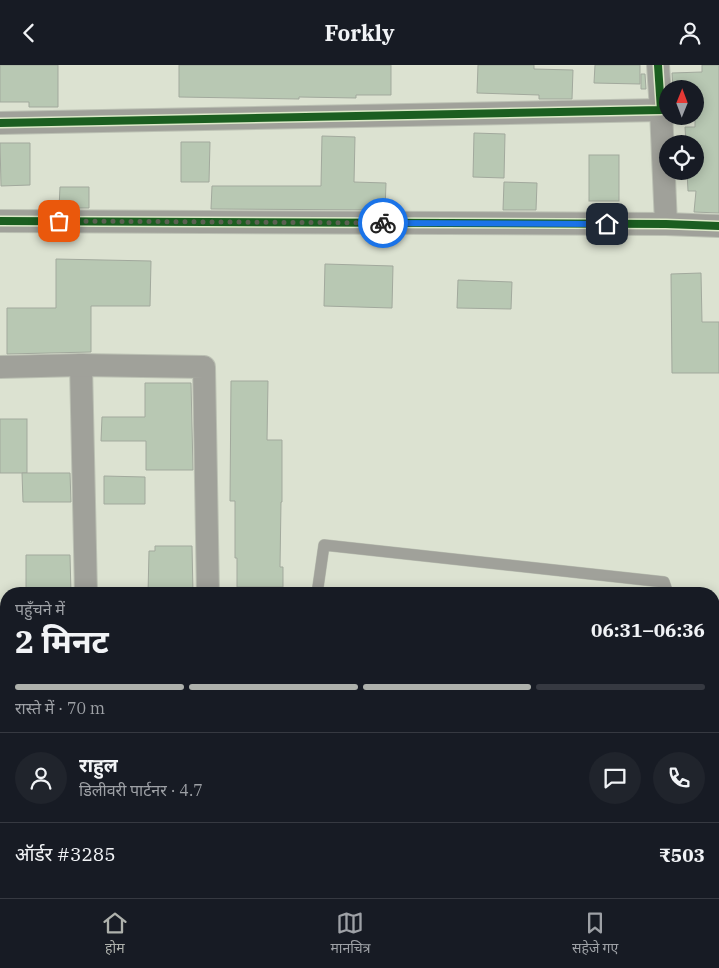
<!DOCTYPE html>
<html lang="hi">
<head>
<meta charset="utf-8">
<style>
  :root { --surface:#171b24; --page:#20242c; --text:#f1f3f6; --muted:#9ea1a6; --line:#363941; --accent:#aeb1ac }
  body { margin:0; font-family:"IBM Plex Serif","Noto Sans Devanagari",serif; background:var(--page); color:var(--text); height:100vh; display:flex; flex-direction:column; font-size:19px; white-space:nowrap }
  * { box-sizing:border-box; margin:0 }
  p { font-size:16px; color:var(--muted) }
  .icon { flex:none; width:28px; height:28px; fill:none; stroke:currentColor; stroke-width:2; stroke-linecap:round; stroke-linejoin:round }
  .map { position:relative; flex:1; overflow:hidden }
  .sheet { position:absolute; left:0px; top:522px; width:720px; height:311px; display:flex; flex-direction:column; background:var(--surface); border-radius:20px 20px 0 0; box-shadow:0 2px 12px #0003 }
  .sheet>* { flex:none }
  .needle { width:32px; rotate:1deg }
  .buttons { position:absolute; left:659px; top:15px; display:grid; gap:10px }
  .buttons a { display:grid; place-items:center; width:45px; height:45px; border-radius:50%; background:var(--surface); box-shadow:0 2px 12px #0003; font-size:25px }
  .pin { position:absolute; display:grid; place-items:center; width:42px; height:42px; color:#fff; margin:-21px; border-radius:10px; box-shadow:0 2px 8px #0006 }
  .courier { position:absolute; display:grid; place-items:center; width:50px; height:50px; margin:-25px; border:4px solid #1a73e8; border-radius:50%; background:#fff; color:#222; box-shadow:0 1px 6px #0007 }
  .headline em { font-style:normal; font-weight:700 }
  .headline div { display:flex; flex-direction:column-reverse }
  .headline { display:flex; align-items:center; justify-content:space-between; height:85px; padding:0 15px }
  h1 { font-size:32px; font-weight:700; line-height:38px }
  .bar { display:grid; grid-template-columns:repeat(4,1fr); gap:8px 5px; align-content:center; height:60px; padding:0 15px }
  .bar i { height:6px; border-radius:4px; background:var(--line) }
  .bar .on { background:var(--accent) }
  .bar p { grid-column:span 4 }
  .line { display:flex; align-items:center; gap:12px; padding:0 15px; border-top:1px solid var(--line) }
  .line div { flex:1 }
  .round { display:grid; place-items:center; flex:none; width:52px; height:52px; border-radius:26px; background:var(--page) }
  header { display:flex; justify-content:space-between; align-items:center; height:65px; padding:0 15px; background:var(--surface); font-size:22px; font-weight:700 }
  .dock { display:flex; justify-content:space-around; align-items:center; height:70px; border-top:1px solid var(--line); background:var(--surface); font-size:14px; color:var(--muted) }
  .dock a { display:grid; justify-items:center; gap:2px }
  .dock .on { color:var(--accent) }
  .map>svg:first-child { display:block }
</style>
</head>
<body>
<header><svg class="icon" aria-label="back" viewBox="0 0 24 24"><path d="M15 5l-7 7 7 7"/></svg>Forkly<svg class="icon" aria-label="person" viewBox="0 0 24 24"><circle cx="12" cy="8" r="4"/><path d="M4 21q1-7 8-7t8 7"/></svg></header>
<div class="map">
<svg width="719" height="833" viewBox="0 0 719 833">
  <rect width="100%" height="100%" fill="#dce2d1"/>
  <g fill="#b8c8b3" stroke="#a2a99d">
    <path d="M0 0H58V42H29V37H0Z"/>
    <path d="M179 0H391V30H356V33L299 32V34L179 32Z"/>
    <path d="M478 0H534V4L573 5 572 34H539V30L477 28Z"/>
    <path d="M595 0H640V19L594 18Z"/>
    <path d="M702 0H719V148L694 147 696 126H688L687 106H695V79H686L685 62H695V24H673L672 8 702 7Z"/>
    <path d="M641 9H645L646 24H641Z"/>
    <path d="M474 68 505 69 504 113 473 112Z"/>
    <path d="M322 71 355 72 354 117 386 118 385 145 211 144 212 121H321Z"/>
    <path d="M181 77H210L209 117H181Z"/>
    <path d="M0 78H30V120L1 121Z"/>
    <rect x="589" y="90" width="30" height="46"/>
    <path d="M504 117 537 118 536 145H503Z"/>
    <path d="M60 122H89V143H59Z"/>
    <path d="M56 194 151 196 150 241H91V287L7 289V243H56Z"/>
    <path d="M325 199 393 201 392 243 324 241Z"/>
    <path d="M701 208 702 257H719V308H672L671 209Z"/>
    <path d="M458 215 512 217 511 244 457 243Z"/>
    <path d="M231 316H268L267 375H282V437H281L280 502H283V522H237V493H235V436H230Z"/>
    <path d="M145 318H191L193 405H146V376H101L102 352H145Z"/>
    <rect x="0" y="354" width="27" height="54"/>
    <path d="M22 408H70L71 437H23Z"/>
    <path d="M104 411 145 412V439H104Z"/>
    <path d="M155 481H192L193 529H148L149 486H155Z"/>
    <path d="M26 490H70L71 529H26Z"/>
  </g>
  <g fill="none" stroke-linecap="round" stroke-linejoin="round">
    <g stroke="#bbc0b3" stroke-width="12">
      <g id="lane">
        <path d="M317 529 324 480 664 517 668 529"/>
        <path d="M714 602 719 603"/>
      </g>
    </g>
    <g stroke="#bbc0b3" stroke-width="24">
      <g id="street">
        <path d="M661 45 666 159"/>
        <path d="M0 58 661 45 658 0"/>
        <path d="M0 156 666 159 719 161"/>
        <path d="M81 300 86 529"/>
        <path d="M0 302 81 300 204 302 208 529"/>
        <path d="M0 579H6"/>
        <path d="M0 711H6"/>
        <path d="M87 833V828"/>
        <path d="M225 833V828"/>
        <path d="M358 833V828"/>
        <path d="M495 833 496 828"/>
        <path d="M620 833 621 828"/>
      </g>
    </g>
    <use href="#lane" stroke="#a0a19a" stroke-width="11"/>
    <use href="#street" stroke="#a0a19a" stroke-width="22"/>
    <g stroke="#ddeac9" stroke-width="11">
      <g id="cycleway">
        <path d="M0 58 661 45 658 0"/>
        <path d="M0 156 666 159 719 161"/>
      </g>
    </g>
    <use href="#cycleway" stroke="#1b5e20" stroke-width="8"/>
  </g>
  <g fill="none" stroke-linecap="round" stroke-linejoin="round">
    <path stroke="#5b6052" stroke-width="5" stroke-dasharray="0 9" d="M59 156 383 158"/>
    <path stroke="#1a73e8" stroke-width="6" d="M383 158 607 159"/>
  </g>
</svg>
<div class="buttons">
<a><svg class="needle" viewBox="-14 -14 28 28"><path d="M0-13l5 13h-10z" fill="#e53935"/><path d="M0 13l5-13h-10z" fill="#9ea1a6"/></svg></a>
<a><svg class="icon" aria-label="locate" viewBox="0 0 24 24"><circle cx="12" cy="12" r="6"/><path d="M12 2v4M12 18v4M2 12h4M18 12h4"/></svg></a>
</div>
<div class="pin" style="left:59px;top:156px;background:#ea580c"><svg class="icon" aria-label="bag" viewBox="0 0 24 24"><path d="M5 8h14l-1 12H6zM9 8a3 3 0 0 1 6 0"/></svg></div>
<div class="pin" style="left:607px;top:159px;background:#1f2937"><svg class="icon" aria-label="home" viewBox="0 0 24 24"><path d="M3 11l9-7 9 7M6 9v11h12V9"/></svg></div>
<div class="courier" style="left:383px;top:158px"><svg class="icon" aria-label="bike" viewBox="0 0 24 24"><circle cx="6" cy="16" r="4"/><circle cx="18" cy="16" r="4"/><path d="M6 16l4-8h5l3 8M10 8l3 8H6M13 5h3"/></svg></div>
<section class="sheet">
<div class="headline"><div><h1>2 मिनट</h1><p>पहुँचने में</p></div><em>06:31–06:36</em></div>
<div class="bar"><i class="on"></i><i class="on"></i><i class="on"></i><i></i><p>रास्ते में · 70 m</p></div>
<div class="line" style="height:90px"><a class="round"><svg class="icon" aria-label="person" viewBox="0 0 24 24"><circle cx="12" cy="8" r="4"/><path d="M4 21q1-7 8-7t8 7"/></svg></a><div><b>राहुल</b><p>डिलीवरी पार्टनर · 4.7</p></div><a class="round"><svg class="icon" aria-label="chat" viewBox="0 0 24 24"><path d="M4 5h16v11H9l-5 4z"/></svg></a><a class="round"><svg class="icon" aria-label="phone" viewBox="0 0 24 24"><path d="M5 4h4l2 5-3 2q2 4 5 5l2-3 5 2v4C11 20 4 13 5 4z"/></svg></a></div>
<div class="line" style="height:65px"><div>ऑर्डर #3285</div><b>₹503</b></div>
</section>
</div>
<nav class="dock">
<a class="on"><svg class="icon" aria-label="home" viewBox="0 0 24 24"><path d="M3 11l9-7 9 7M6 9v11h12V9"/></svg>होम</a>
<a><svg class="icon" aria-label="map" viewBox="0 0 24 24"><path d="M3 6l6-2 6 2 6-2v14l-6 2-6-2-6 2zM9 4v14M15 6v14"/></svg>मानचित्र</a>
<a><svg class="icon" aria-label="saved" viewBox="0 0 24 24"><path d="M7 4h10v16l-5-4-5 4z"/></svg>सहेजे गए</a>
</nav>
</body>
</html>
